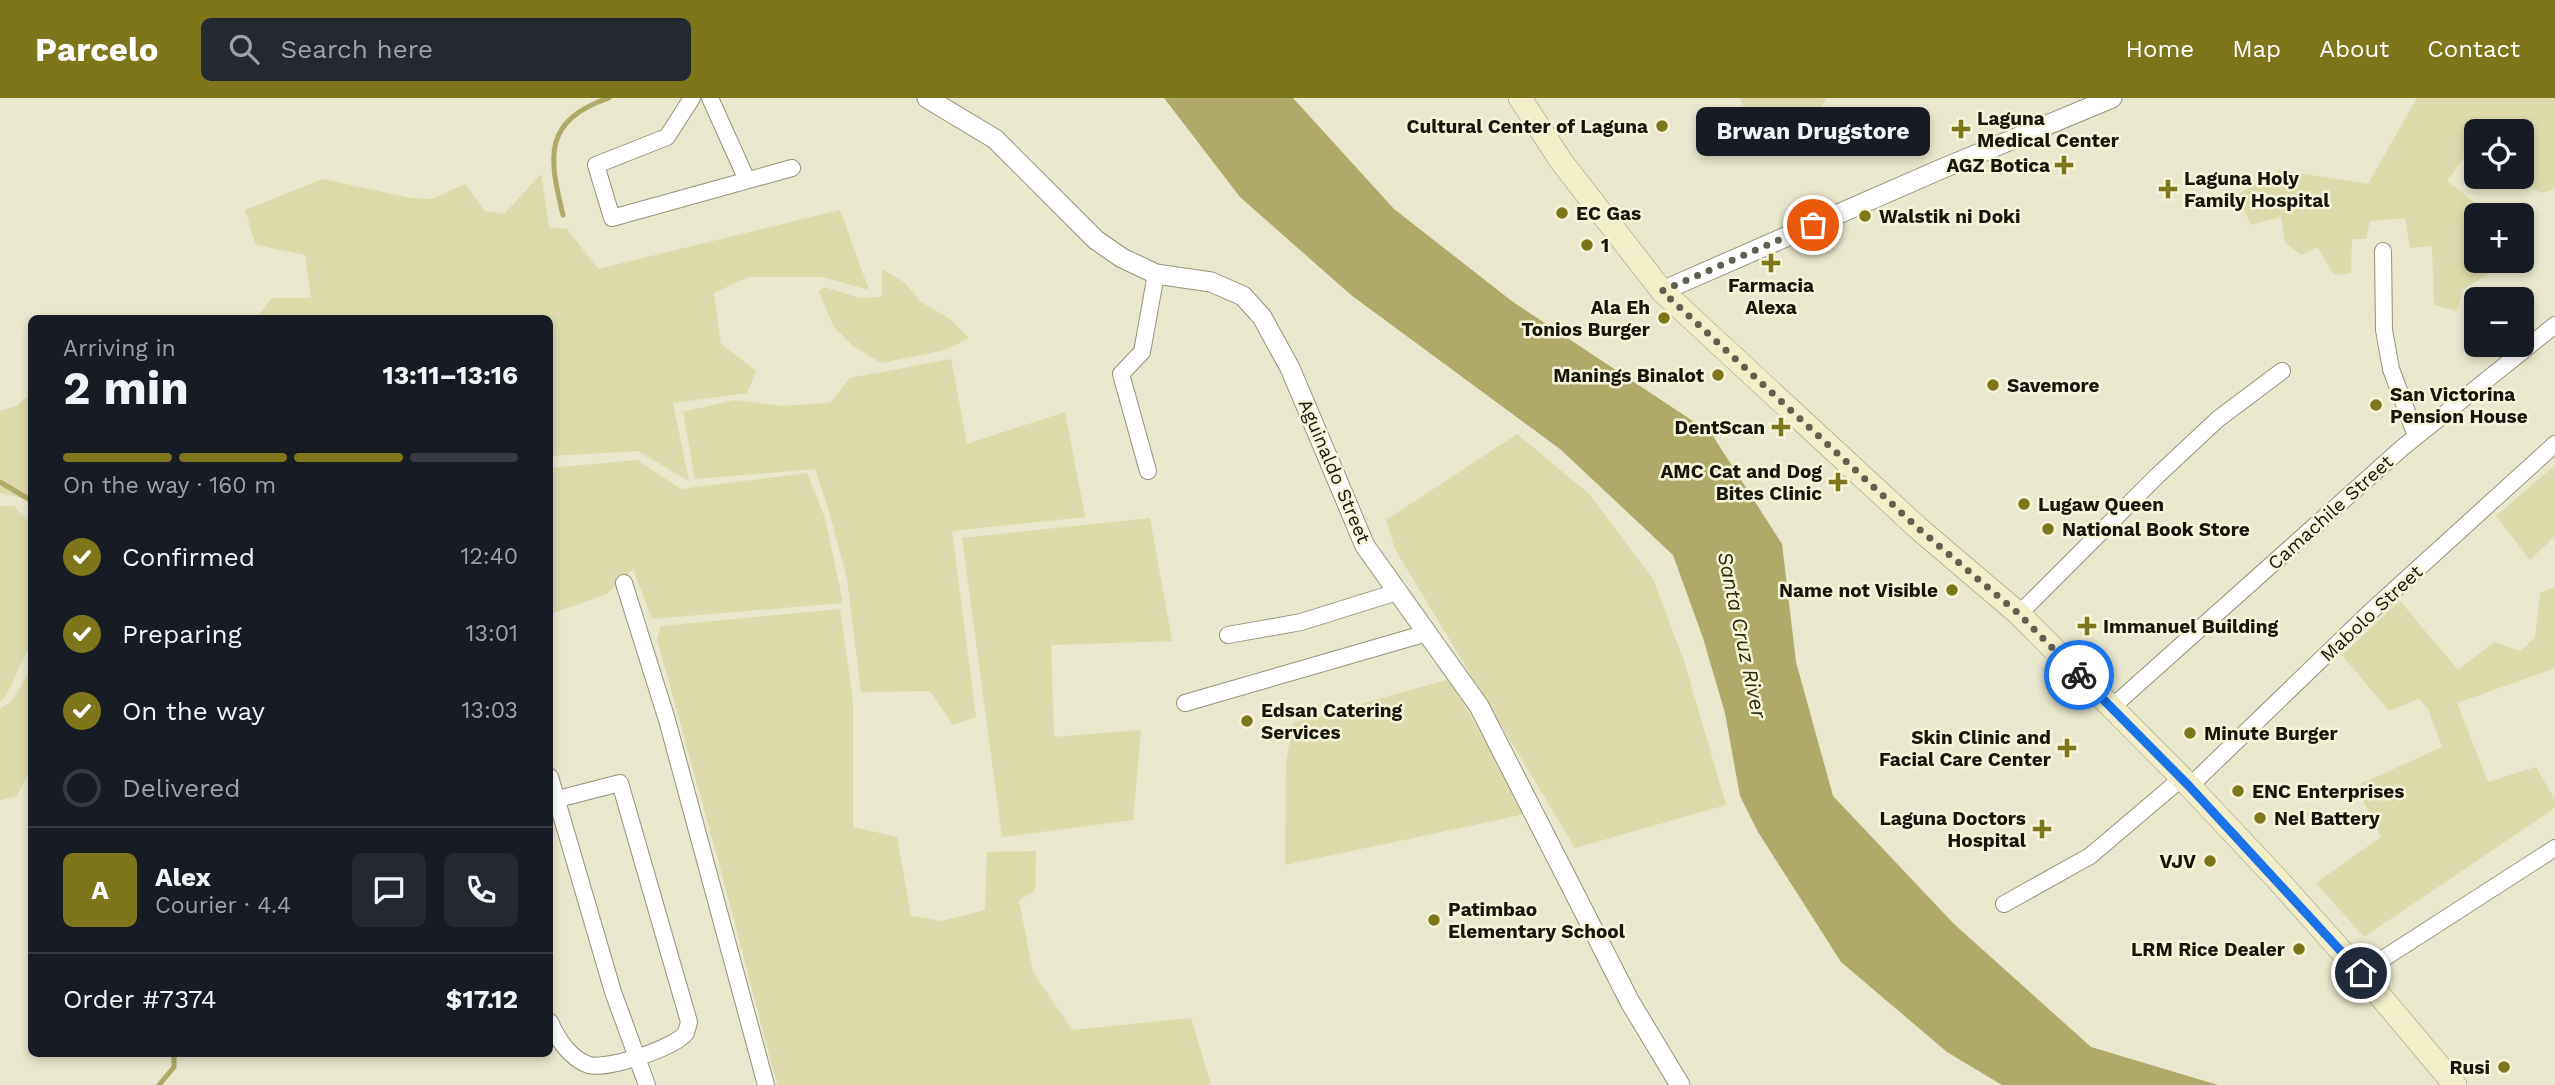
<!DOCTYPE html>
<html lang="en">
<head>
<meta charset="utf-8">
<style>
  :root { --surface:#171b24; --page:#242831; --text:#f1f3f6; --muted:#9ea1a6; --line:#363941; --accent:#7d761a }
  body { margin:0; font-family:"Work Sans",sans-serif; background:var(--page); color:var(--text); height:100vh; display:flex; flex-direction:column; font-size:26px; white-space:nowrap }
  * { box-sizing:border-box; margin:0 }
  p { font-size:23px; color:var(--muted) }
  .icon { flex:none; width:38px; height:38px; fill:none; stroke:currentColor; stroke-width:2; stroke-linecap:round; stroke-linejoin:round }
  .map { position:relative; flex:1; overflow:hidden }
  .details { position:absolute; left:28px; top:217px; width:525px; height:742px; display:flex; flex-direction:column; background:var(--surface); border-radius:10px; box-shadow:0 4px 10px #0003 }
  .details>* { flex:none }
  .tools { position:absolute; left:2464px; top:21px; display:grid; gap:14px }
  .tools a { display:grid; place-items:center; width:70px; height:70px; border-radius:10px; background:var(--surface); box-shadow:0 4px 10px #0003; font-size:35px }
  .pin { position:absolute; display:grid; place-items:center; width:60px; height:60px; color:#fff; margin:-30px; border:4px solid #fff; border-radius:50%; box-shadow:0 2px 7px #0007 }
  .courier { position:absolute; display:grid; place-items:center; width:70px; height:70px; margin:-35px; border:5px solid #1a73e8; border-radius:50%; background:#fff; color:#222; box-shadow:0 2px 9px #0007 }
  .bubble { position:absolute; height:49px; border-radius:10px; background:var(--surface); box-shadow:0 4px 10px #0003; font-size:23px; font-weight:700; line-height:49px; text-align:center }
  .summary em { font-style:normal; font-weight:700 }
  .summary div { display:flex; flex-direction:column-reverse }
  .summary { display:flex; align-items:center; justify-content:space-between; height:119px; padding:0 35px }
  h1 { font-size:46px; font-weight:700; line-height:52px }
  .bar { display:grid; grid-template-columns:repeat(4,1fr); gap:10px 7px; align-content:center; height:84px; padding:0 35px }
  .bar i { height:9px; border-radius:5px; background:var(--line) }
  .bar .current { background:var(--accent) }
  .bar p { grid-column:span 4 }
  .line { display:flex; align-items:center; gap:18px; padding:0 35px; border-top:2px solid var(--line) }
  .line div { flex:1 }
  .round { display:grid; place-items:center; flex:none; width:74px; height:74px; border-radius:10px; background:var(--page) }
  ol { padding:0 35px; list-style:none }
  li { display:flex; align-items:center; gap:21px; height:77px }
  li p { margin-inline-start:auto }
  li .icon { padding:7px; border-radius:50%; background:var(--accent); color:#fff; stroke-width:4 }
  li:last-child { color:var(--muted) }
  li i { width:38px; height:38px; border:4px solid var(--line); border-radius:50% }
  header { display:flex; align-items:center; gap:42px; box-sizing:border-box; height:98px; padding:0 35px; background:var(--accent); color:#fff }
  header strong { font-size:33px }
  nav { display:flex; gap:38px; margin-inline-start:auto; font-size:24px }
  .search { width:490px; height:63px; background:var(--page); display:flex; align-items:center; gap:18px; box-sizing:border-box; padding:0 24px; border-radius:10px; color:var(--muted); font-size:26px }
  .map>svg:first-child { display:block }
</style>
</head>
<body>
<header>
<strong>Parcelo</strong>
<div class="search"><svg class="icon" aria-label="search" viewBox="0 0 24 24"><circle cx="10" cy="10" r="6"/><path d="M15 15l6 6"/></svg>Search here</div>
<nav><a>Home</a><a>Map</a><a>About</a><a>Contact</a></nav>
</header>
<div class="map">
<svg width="2555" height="987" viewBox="0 0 2555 987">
  <rect width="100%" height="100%" fill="#e9e7cd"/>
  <g fill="#dddaab">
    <path d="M1740 0H1826V1C1815 20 1781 41 1758 28 1748 22 1745 11 1740 0Z"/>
    <path d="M2417 0H2555V91L2542 95 2505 79H2522V33H2476V54L2471 50 2447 83 2482 110 2484 117H2476V163H2490L2488 176 2462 192 2457 213 2434 207 2432 148 2410 150 2405 120 2370 123 2366 141H2352L2351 175 2334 177 2317 149 2301 157 2285 144 2281 119 2250 127 2239 96 2279 72 2368 86Z"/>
    <path d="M541 76 549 129 567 131 598 171 840 112 869 192 823 179H748L714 195 721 246 756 273 747 295 673 305 689 383 638 353 550 358V220H256L272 200H311L305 157 256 147 245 112 323 81 410 100 432 101 465 86 485 113 504 116Z"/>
    <path d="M882 171 904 184 921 204 950 221 969 240 945 252 881 265 853 248 834 229 819 194 824 189 860 200 882 199Z"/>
    <path d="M951 261 967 346 1065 314 1085 419 952 433 976 619 953 627 930 593 861 594 847 481 830 416 815 371 695 381 683 314 734 302 781 308 830 305 850 280Z"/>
    <path d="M31 296V402L0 395V313L16 308Z"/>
    <path d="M1517 336 1589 396 1653 481 1684 563 1726 707 1575 750 1395 451 1386 422Z"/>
    <path d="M637 362 681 391 807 375 825 420 843 505 652 521 633 471 607 496 550 516V370Z"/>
    <path d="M2555 367V438L2530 462 2496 418Z"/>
    <path d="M0 408H14L31 427 32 549 26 555 5 600 0 603Z"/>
    <path d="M1150 420 1172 543 1051 547 1054 639 1141 632 1133 722 1002 739 962 440Z"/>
    <path d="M2555 489V570L2457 605 2488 684 2536 669 2555 702V710L2364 839 2316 785 2381 739 2356 688 2442 649 2428 611 2419 601 2389 613 2342 557 2400 503 2458 572 2494 544 2520 553 2535 540 2540 495Z"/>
    <path d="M840 511 853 603V729L897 739 911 818 942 823 985 812 987 754 1036 753 1035 792 1019 803 1033 874 1072 932 1191 920 1211 987H777L723 780 657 541 661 528Z"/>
    <path d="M31 571V670L17 698 0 702V611L12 603Z"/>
    <path d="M1450 581 1526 716 1285 767 1286 664 1293 625Z"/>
  </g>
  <path fill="#afaa68" d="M1164 0H1293L1394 111 1513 204 1711 335 1782 446 1796 564 1833 698 1954 826 2091 949 2218 987H2002L1947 954 1841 864 1758 734 1740 698 1725 615 1703 540 1673 457 1560 351 1351 197 1240 99Z"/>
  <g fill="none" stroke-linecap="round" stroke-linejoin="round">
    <g stroke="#afaa68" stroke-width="5">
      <path d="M563 117C549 59 542 23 609 0"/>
      <path d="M0 384 32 403"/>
      <path d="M159 987 174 969V956"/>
    </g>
    <g stroke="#94937b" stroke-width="18">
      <g id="minor">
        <path d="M692 0 667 39 596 67 612 120 792 70"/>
        <path d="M710 0 747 82"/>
        <path d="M2383 153 2384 232 2391 271 2416 338"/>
        <path d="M1148 373 1121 276 1142 254 1156 176"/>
        <path d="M624 485 667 622 766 987"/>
        <path d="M2019 516 2158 377 2218 321 2282 273"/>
        <path d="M1228 537 1301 524 1397 494"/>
        <path d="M1185 605 1427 535"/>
        <path d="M2111 610 2402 350 2555 227"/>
        <path d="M550 679 613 894 647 987"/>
        <path d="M2190 688 2368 516 2555 346"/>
        <path d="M550 703 620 685 689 924C689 925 686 934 686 935 674 950 608 972 589 967 570 961 557 940 550 924"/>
        <path d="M2004 806 2090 758 2182 680"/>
        <path d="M2361 875 2555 750"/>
      </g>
    </g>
    <g stroke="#94937b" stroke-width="21">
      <g id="tertiary">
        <path d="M927 0 995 41 1096 142 1122 160 1156 176 1211 184 1243 198 1262 219 1290 270 1365 448 1479 608 1630 904 1680 987"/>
        <path d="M1662 193 1939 72 2112 0"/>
      </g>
    </g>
    <g stroke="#94937b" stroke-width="24">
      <path id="secondary" d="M1520 0 1561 63 1662 193 1918 430 2019 516 2182 680 2277 781 2361 875 2455 987"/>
    </g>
    <use href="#minor" stroke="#fff" stroke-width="16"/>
    <use href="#tertiary" stroke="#fff" stroke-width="19"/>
    <use href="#secondary" stroke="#f1eec9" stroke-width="23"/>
  </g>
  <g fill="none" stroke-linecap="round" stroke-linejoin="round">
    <path stroke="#605f50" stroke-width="7" stroke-dasharray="0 12.6" d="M1813 127 1662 193 1918 430 2019 516 2079 577"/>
    <path stroke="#1a73e8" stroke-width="9" d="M2079 577 2189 688 2361 875"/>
  </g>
  <g fill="#7d761a" stroke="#f6f5da" stroke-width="2.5">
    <circle cx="1662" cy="28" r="7"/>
    <path d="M1957.5 20.5h7v7h7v7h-7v7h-7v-7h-7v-7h7z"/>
    <path d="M2060.5 56.5h7v7h7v7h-7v7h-7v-7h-7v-7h7z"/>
    <path d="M2164.5 80.5h7v7h7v7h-7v7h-7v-7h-7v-7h7z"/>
    <circle cx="1562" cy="115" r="7"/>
    <circle cx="1865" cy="118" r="7"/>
    <circle cx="1587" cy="147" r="7"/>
    <path d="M1767.5 154.5h7v7h7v7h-7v7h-7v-7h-7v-7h7z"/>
    <circle cx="1664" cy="220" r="7"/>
    <circle cx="1718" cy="277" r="7"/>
    <circle cx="1993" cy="287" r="7"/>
    <circle cx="2376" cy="307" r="7"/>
    <path d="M1777.5 318.5h7v7h7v7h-7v7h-7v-7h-7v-7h7z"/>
    <path d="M1834.5 373.5h7v7h7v7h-7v7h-7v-7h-7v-7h7z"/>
    <circle cx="2024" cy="406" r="7"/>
    <circle cx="2048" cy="431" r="7"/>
    <circle cx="1952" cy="492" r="7"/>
    <path d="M2083.5 517.5h7v7h7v7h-7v7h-7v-7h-7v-7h7z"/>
    <circle cx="1247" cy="623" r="7"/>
    <circle cx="2190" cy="635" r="7"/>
    <path d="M2063.5 639.5h7v7h7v7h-7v7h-7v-7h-7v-7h7z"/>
    <circle cx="2238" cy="693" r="7"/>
    <circle cx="2260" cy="720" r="7"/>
    <path d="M2038.5 720.5h7v7h7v7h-7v7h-7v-7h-7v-7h7z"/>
    <circle cx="2210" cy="763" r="7"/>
    <circle cx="1434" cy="822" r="7"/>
    <circle cx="2299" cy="851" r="7"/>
    <circle cx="2504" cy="969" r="7"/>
  </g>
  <g text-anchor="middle" stroke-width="5" stroke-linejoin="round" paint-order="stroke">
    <g font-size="19" font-weight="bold" fill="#17160d" stroke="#f6f5da" text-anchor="start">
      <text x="1977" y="27">Laguna<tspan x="1977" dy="22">Medical Center</tspan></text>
      <text x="1648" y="35" text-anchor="end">Cultural Center of Laguna</text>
      <text x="2050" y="74" text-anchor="end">AGZ Botica</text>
      <text x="2184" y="87">Laguna Holy<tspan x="2184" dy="22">Family Hospital</tspan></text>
      <text x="1576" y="122">EC Gas</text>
      <text x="1879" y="125">Walstik ni Doki</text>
      <text x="1601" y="154">1</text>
      <text x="1771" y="194" text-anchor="middle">Farmacia<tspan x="1771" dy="22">Alexa</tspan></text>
      <text x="1650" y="216" text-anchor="end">Ala Eh<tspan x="1650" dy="22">Tonios Burger</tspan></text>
      <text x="1704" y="284" text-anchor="end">Manings Binalot</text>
      <text x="2007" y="294">Savemore</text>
      <text x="2390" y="303">San Victorina<tspan x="2390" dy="22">Pension House</tspan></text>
      <text x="1765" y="336" text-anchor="end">DentScan</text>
      <text x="1822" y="380" text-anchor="end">AMC Cat and Dog<tspan x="1822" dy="22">Bites Clinic</tspan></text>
      <text x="2038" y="413">Lugaw Queen</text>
      <text x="2062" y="438">National Book Store</text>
      <text x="1938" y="499" text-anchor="end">Name not Visible</text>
      <text x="2103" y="535">Immanuel Building</text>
      <text x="1261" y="619">Edsan Catering<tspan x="1261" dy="22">Services</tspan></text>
      <text x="2204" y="642">Minute Burger</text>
      <text x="2051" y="646" text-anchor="end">Skin Clinic and<tspan x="2051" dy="22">Facial Care Center</tspan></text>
      <text x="2252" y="700">ENC Enterprises</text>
      <text x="2026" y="727" text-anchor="end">Laguna Doctors<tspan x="2026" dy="22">Hospital</tspan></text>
      <text x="2274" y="727">Nel Battery</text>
      <text x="2196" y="770" text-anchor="end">VJV</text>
      <text x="1448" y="818">Patimbao<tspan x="1448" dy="22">Elementary School</tspan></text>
      <text x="2285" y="858" text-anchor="end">LRM Rice Dealer</text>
      <text x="2490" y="976" text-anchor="end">Rusi</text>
    </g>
    <g font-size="19" fill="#17160d" stroke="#f6f5da">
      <text transform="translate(1335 373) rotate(67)" y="7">Aguinaldo Street</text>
      <text transform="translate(2330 414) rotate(-42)" y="7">Camachile Street</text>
      <text transform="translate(2371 515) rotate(-43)" y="7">Mabolo Street</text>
    </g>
    <g font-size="21" font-style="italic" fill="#2d2b0c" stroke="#f6f5da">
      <text transform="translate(1742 537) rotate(78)" y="7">Santa Cruz River</text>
    </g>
  </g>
</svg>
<div class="tools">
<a><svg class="icon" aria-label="locate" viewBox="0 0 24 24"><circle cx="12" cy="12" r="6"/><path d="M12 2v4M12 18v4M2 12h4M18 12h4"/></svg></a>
<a>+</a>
<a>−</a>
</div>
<div class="pin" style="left:1813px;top:127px;background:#ea580c"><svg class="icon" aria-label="bag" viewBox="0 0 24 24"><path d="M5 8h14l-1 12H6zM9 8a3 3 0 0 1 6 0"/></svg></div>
<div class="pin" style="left:2361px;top:875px;background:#1f2937"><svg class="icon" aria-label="home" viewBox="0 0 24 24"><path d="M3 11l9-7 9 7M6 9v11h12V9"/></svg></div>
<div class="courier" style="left:2079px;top:577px"><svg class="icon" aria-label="bike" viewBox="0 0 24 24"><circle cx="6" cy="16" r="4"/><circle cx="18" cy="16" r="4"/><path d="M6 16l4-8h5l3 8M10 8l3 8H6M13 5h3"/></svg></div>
<div class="bubble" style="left:1696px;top:9px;width:234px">Brwan Drugstore</div>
<section class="details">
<div class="summary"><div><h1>2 min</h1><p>Arriving in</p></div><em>13:11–13:16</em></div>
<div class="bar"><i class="current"></i><i class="current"></i><i class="current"></i><i></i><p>On the way · 160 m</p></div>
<ol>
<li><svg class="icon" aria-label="check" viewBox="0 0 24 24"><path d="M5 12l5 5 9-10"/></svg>Confirmed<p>12:40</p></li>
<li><svg class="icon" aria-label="check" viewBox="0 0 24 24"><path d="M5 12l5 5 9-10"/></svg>Preparing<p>13:01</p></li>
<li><svg class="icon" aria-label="check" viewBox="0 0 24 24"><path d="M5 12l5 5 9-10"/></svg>On the way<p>13:03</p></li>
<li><i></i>Delivered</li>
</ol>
<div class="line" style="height:126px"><b class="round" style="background:var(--accent);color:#fff">A</b><div><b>Alex</b><p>Courier · 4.4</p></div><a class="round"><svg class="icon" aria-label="chat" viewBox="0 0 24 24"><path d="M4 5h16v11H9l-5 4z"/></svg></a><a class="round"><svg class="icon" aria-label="phone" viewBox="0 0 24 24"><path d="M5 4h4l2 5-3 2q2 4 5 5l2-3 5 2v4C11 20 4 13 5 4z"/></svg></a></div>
<div class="line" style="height:91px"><div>Order #7374</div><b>$17.12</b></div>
</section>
</div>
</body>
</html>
